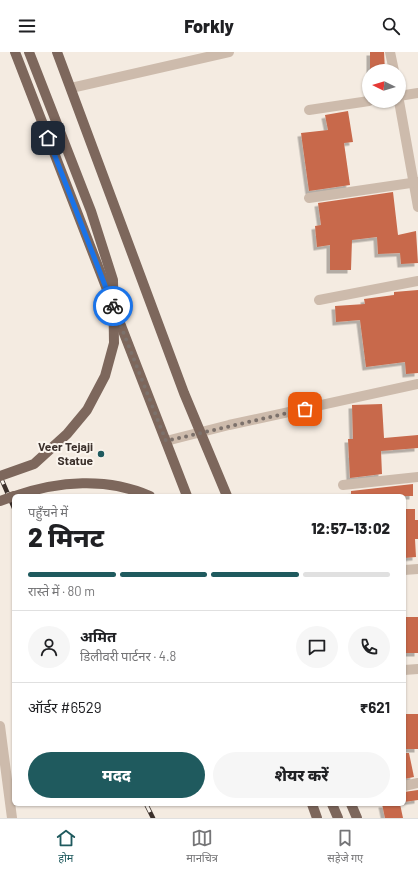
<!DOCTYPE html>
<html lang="hi">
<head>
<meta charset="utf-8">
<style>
  :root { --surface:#fff; --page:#f6f6f6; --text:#202124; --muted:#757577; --line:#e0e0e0; --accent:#1f5a5e }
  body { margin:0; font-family:Barlow,"Noto Sans Devanagari",sans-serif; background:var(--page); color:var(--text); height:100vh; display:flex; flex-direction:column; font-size:15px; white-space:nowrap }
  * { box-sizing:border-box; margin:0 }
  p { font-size:13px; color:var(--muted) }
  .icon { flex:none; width:22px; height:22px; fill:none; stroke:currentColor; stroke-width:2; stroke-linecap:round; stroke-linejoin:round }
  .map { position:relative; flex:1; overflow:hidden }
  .drawer { position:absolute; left:12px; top:442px; width:394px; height:312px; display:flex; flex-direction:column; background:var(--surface); border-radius:6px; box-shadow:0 1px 3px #0004 }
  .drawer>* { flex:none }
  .needle { width:26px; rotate:275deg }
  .controls { position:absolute; left:362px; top:12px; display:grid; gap:8px }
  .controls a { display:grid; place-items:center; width:44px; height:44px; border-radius:50%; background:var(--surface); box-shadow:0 1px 3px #0004; font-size:20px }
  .pin { position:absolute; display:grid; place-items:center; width:34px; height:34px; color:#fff; margin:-17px; border-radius:8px; box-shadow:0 2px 6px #0006 }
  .courier { position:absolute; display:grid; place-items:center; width:40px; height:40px; margin:-20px; border:3px solid #1a73e8; border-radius:50%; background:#fff; color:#222; box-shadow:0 1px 5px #0007 }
  .summary em { font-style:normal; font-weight:800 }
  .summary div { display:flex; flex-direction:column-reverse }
  .summary { display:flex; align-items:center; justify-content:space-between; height:68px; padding:0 16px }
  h1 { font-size:26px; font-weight:800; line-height:30px }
  .bar { display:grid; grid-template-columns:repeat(4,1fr); gap:6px 4px; align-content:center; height:48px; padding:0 16px }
  .bar i { height:5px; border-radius:3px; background:var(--line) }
  .bar .on { background:var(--accent) }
  .bar p { grid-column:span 4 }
  .line { display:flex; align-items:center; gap:10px; padding:0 16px; border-top:1px solid var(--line) }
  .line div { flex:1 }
  .round { display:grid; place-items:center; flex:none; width:42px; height:42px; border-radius:21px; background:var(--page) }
  .action { display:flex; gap:8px; margin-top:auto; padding:8px 16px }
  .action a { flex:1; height:46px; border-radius:24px; background:var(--accent); color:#fff; font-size:16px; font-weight:800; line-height:46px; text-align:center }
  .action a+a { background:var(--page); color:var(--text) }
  header { display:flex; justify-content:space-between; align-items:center; height:52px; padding:0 16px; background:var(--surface); font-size:18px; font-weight:800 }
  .tabs { display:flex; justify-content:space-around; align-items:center; height:56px; border-top:1px solid var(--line); background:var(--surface); font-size:11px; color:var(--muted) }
  .tabs a { display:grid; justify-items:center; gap:2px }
  .tabs .on { color:var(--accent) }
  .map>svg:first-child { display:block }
</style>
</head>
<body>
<header><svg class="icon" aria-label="menu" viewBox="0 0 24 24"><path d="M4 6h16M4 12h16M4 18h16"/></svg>Forkly<svg class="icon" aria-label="search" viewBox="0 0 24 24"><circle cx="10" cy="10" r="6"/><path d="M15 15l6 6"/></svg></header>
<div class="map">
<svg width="418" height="766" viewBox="0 0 418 766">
  <defs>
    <filter id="shadow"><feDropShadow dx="-3.5" dy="3.5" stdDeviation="0" flood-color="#0004"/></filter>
  </defs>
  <rect width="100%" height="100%" fill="#f4ebe1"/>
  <g fill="#c8694b" filter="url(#shadow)">
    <path d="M370 0H384L385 19H370Z"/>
    <path d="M348 59 353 90 344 91 350 133 309 139 301 81 328 78 325 63Z"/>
    <path d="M393 140 398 183 416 179 418 211 401 212 400 201 378 202 377 185 352 188 351 218H330V193L317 195 315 174 321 173 318 151Z"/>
    <path d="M418 238V321L406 322 405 310 366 315 360 268 336 270 335 254 365 252 364 247 394 243V240Z"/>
    <path d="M382 352 384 386 418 383V396L381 399 382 422 350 426 348 387H353L352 353Z"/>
    <path d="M413 432V444H351V439Z"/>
    <path d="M404 457H415V468H418V487H415L416 505 404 506Z"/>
    <rect x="404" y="565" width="14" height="36"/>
    <rect x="404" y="662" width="14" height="35"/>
    <path d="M404 701H409L414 725 404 727Z"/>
    <path d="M418 738V748L404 750V740Z"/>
    <path d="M382 752H400L403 766H385Z"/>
  </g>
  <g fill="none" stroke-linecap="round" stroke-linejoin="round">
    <g stroke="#cdbbac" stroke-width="10">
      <path d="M390 0 394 19"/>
      <path d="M71 36 229 0"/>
      <path d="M399 44 418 41"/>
      <path d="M399 49 418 155"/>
      <path d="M309 58 369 49"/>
      <path d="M309 146 418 130"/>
      <path d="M319 248 418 229"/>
      <path d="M166 389 229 373 418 332"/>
      <path d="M343 433 418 425"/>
      <path d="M404 518 418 517"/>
      <path d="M404 618 418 617"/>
      <path d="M0 674 12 766"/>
      <path d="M404 734 418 731"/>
    </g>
    <g stroke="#7d675c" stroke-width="10">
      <path d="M15 0 187 444"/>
      <path d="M57 0 184 341 227 444"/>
      <path d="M15 444C58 429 107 425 150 444"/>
      <path d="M312 752 317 766"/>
      <path d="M332 752 338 766"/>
      <path d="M351 752 357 766"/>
    </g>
    <g stroke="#3b302b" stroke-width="4.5">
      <g id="rail">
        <path d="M0 424 14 456"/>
        <path d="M146 752 153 766"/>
      </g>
    </g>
    <use href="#rail" stroke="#fbf5ee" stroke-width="3" stroke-dasharray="9" stroke-linecap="butt"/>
    <g stroke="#7d675c" stroke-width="10">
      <path d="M0 424 34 412 67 382 87 358 105 324 114 291 113 228 91 159 29 0"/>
      <path d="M0 449 14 444"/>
    </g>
  </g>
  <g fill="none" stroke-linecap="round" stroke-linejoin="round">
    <path stroke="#7c716b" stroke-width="4" stroke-dasharray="0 7.2" d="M113 254 166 389 305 357"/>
    <path stroke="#1a73e8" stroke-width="5" d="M48 86 113 254"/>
  </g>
  <circle fill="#1f5a5e" stroke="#fbf5ee" stroke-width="1.5" cx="101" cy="402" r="4"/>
  <g text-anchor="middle" stroke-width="4" stroke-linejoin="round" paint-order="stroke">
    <g font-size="12" font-weight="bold" fill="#3b302b" stroke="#fbf5ee" text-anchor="end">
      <text x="93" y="399">Veer Tejaji<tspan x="93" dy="14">Statue</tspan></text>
    </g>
  </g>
</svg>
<div class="controls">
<a><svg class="needle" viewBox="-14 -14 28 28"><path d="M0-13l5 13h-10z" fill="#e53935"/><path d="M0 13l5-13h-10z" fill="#757577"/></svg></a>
</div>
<div class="pin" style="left:305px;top:357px;background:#ea580c"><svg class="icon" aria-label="bag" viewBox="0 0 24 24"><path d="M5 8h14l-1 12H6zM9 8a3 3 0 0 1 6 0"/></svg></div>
<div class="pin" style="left:48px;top:86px;background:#1f2937"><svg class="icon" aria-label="home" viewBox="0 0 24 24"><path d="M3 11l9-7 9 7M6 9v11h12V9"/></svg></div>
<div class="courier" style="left:113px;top:254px"><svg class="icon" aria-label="bike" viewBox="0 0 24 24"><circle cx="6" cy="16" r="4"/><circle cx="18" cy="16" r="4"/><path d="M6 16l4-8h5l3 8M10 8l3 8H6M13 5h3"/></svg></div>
<section class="drawer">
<div class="summary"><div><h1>2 मिनट</h1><p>पहुँचने में</p></div><em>12:57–13:02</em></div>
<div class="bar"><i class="on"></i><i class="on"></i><i class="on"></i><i></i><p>रास्ते में · 80 m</p></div>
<div class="line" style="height:72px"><a class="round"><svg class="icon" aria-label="person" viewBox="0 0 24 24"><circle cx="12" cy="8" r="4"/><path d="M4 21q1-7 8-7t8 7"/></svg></a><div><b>अमित</b><p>डिलीवरी पार्टनर · 4.8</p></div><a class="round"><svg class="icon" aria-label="chat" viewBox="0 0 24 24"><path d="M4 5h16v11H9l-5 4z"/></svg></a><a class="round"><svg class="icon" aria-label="phone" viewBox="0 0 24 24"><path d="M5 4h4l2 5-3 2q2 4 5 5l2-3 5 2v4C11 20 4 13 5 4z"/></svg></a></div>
<div class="line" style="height:52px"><div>ऑर्डर #6529</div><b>₹621</b></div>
<div class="action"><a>मदद</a><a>शेयर करें</a></div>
</section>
</div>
<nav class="tabs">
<a class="on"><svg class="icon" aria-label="home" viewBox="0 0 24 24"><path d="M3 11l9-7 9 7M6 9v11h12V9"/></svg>होम</a>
<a><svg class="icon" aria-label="map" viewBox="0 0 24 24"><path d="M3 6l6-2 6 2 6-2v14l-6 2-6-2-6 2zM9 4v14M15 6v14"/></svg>मानचित्र</a>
<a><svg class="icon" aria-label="saved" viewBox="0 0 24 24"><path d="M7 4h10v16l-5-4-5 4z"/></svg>सहेजे गए</a>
</nav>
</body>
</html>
